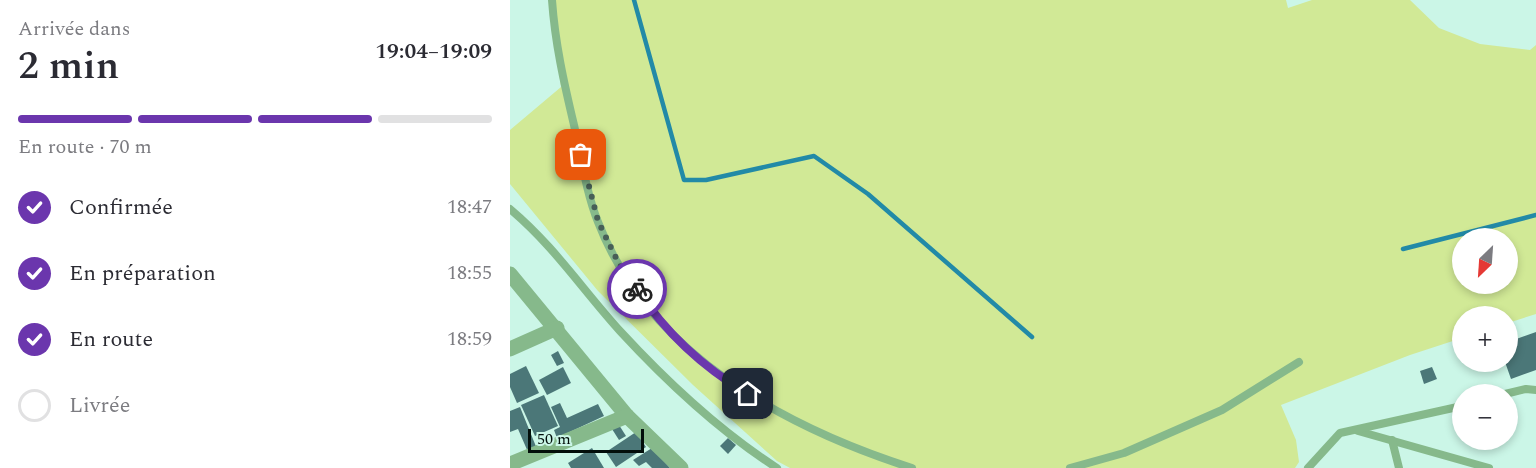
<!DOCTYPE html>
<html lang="fr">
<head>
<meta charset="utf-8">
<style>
  :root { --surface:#fff; --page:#f2f2f3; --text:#2b2b33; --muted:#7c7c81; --line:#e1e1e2; --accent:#6b36ad }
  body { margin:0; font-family:Spectral,serif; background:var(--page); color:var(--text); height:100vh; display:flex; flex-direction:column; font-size:22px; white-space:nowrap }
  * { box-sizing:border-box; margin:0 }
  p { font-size:20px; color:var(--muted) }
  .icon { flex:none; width:33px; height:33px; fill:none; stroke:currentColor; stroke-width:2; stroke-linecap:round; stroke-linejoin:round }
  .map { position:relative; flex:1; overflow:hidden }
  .drawer { display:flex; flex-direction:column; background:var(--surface); width:510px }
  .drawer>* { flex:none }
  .needle { width:39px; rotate:205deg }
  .tools { position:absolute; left:942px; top:228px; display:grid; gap:12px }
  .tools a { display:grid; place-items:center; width:66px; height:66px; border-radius:50%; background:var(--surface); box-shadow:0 3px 9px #0003; font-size:30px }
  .scale { position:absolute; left:18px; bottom:15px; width:116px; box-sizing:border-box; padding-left:6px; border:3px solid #020e0a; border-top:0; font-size:16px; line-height:21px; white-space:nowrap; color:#020e0a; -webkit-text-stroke:4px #cbf6e7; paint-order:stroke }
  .pin { position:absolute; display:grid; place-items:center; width:51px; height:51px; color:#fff; margin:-26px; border-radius:12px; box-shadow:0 3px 9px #0006 }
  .courier { position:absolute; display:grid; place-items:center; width:60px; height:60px; margin:-30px; border:4px solid #6b36ad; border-radius:50%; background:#fff; color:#222; box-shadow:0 2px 8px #0007 }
  .overview em { font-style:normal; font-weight:600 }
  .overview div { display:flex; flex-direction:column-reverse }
  .overview { display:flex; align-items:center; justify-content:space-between; height:102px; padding:0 18px }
  h1 { font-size:39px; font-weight:600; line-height:45px }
  .bar { display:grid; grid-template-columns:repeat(4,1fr); gap:9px 6px; align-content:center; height:72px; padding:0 18px }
  .bar i { height:8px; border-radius:4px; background:var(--line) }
  .bar .selected { background:var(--accent) }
  .bar p { grid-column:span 4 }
  ol { padding:0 18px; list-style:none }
  li { display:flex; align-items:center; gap:18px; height:66px }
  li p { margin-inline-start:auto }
  li .icon { padding:6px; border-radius:50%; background:var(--accent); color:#fff; stroke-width:4 }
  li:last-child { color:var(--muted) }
  li i { width:33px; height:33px; border:3px solid var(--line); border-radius:50% }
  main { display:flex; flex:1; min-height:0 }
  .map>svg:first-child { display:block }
</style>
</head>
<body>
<main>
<section class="drawer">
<div class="overview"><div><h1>2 min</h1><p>Arrivée dans</p></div><em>19:04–19:09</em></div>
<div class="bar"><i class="selected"></i><i class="selected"></i><i class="selected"></i><i></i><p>En route · 70 m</p></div>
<ol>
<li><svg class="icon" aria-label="check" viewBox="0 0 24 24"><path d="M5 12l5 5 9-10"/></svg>Confirmée<p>18:47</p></li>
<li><svg class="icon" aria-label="check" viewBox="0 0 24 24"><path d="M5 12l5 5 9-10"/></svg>En préparation<p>18:55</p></li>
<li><svg class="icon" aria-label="check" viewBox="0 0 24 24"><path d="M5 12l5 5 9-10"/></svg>En route<p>18:59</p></li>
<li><i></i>Livrée</li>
</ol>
</section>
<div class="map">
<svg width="1026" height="468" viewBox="0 0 1026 468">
  <rect width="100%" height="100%" fill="#cbf6e7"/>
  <path fill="#d1e996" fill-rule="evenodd" d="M39 0H776L778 8 802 0H900L929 28 970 44 1020 50 1026 45V314L998 323V316H952V338L900 355 771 405 786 440 789 462 785 468H280L267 461 183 385 88 291 0 184V130L51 87ZM952 238H998V284H952Z"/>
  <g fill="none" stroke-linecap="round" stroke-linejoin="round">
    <g stroke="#228aa7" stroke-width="4.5">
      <path d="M124 0 174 180H196L304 156 358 194 522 337"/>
      <path d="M893 249 1026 215"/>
    </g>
  </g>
  <g fill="#4b7778">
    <path d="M1026 332V370L1001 379 995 362H998V342Z"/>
    <path d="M48 351 54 363 47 366 41 355Z"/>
    <path d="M16 366 29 393 7 403 0 387V374Z"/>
    <path d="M53 367 61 383 37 395 29 380Z"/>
    <path d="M922 367 927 379 914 384 910 371Z"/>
    <path d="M34 395 48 426 25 436 11 405Z"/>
    <path d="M50 403 57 418 88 404 94 416 47 438 44 430 50 427 41 407Z"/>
    <path d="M10 407 27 449 18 452 8 429 0 432V411Z"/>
    <path d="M109 425 116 436 109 440 102 429Z"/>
    <path d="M126 432 136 447 106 467 96 452Z"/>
    <path d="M218 438 226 445 218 454 210 446Z"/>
    <path d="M82 448 94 468H61L58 463Z"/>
    <path d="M142 448 160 468H142L136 462 129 466 123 460Z"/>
  </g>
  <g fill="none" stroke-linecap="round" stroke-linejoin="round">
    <g stroke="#86b98b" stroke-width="8">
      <path d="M42 0C45 43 54 83 64 125 71 156 76 192 88 222 139 354 274 427 402 468"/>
      <path d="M0 209C44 246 72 289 110 331 157 382 208 430 267 468"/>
      <path d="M995 394 1016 389 1026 390"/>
      <path d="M848 431 979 468"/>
      <path d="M882 440 889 468"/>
      <path d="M560 468 614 453 712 410 789 362"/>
      <path d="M798 468 830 433 952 406"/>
    </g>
    <g stroke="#86b98b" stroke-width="15">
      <path d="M0 274 117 416 171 468"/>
      <path d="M0 349 47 328"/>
      <path d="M0 464 117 416"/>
    </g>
  </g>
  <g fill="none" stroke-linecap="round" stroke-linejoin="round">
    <path stroke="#485f57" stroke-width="6" stroke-dasharray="0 10.8" d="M71 155 88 221 109 264 127 289"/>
    <path stroke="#6b36ad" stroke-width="8" d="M127 289C155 332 194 368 238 394"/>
  </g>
</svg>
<div class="tools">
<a><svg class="needle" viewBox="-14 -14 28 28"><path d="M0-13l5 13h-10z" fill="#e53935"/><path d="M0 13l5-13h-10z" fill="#7c7c81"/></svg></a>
<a>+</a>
<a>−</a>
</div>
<div class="scale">50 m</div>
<div class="pin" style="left:71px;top:155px;background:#ea580c"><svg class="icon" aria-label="bag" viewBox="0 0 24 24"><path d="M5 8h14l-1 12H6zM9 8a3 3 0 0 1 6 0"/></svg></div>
<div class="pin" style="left:238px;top:394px;background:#1f2937"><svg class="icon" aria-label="home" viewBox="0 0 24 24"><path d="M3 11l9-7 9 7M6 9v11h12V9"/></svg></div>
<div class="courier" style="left:127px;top:289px"><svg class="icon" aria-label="bike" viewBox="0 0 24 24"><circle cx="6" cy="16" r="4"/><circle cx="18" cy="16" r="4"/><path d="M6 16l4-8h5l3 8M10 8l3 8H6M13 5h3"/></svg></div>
</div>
</main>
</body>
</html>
